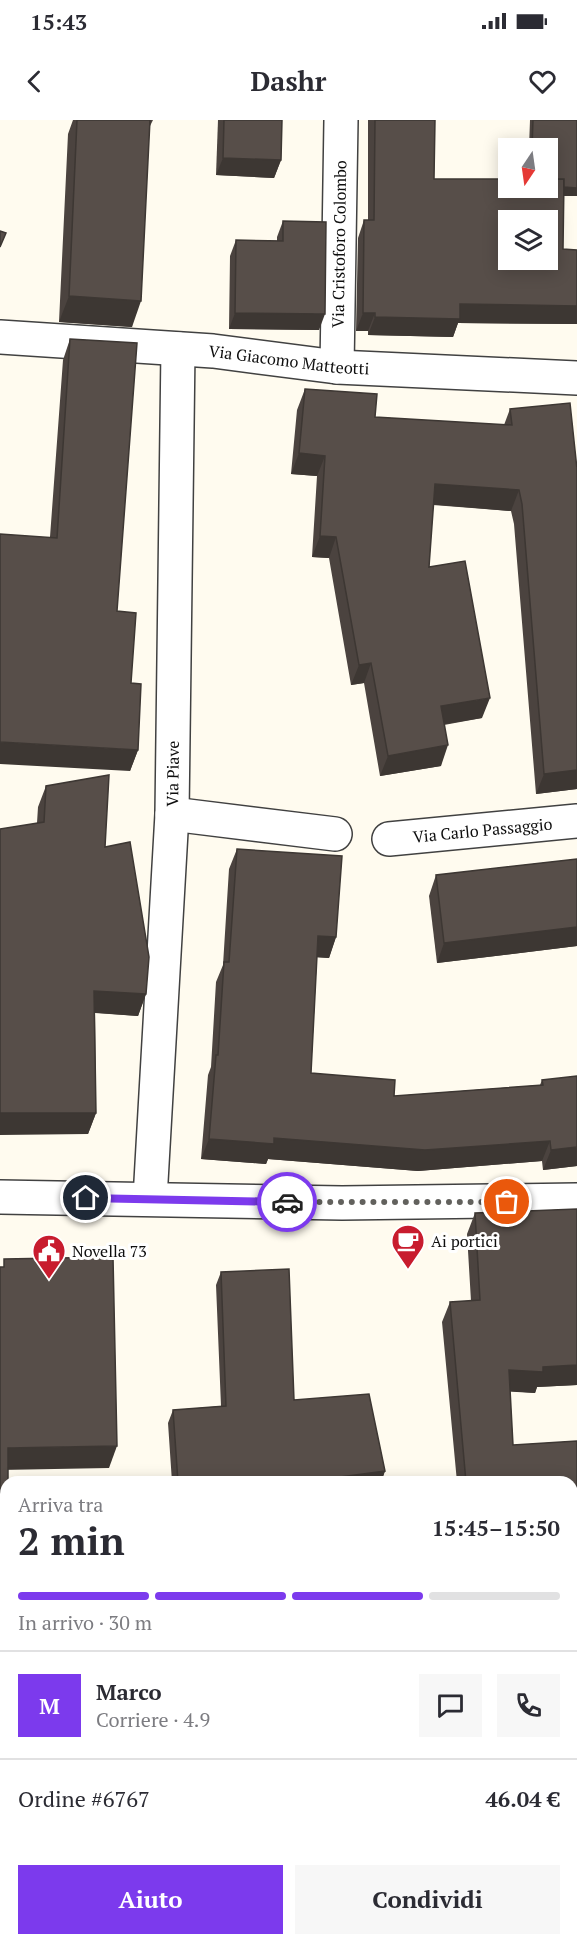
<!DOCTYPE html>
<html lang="it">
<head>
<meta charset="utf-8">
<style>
  :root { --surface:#fff; --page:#f7f7f7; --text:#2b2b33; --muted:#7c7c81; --line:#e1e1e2; --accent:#7c3aed }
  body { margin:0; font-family:"PT Serif",serif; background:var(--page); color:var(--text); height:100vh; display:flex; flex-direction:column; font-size:22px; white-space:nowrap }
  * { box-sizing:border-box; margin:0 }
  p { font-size:20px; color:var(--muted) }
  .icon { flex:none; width:33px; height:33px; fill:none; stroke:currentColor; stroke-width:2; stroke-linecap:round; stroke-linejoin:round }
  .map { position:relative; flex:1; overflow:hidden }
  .drawer { position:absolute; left:0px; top:1356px; width:578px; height:470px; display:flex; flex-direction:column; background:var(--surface); border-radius:18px 18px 0 0; box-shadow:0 3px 15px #0003 }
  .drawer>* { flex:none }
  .needle { width:39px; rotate:193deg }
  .tools { position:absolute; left:498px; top:18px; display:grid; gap:12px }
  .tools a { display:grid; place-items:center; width:60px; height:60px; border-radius:0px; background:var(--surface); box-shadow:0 3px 15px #0003; font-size:30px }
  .pin { position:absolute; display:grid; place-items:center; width:51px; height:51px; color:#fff; margin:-26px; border:3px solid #fff; border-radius:50%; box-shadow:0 2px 6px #0007 }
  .courier { position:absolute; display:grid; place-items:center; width:60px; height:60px; margin:-30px; border:4px solid #7c3aed; border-radius:50%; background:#fff; color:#222; box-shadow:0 2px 8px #0007 }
  .headline em { font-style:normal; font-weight:700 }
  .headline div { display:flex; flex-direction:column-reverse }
  .headline { display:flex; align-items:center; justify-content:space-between; height:102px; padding:0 18px }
  h1 { font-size:39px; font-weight:700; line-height:45px }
  .bar { display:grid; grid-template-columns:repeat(4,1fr); gap:9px 6px; align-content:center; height:72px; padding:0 18px }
  .bar i { height:8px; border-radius:4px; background:var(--line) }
  .bar .selected { background:var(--accent) }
  .bar p { grid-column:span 4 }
  .line { display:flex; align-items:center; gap:15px; padding:0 18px; border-top:2px solid var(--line) }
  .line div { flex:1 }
  .round { display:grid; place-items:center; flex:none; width:63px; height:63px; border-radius:0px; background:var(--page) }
  .primary-button { display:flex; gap:12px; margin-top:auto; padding:12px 18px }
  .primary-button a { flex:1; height:69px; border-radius:0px; background:var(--accent); color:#fff; font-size:24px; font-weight:700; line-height:69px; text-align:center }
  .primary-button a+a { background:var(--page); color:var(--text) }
  .status { display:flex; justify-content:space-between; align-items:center; height:42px; padding:0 30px; background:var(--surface); direction:ltr }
  .status svg { height:16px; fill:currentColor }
  header { display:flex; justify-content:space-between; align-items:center; height:78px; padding:0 18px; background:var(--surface); font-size:27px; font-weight:700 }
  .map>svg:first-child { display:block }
</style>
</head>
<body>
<div class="status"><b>15:43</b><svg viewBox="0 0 49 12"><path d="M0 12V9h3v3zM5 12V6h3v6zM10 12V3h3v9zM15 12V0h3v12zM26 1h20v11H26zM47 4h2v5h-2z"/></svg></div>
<header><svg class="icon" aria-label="back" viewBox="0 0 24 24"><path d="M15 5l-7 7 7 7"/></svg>Dashr<svg class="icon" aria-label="heart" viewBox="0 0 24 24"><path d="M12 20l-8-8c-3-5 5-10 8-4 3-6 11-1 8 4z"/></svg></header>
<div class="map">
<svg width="577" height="1825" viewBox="0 0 577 1825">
  <rect width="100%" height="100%" fill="#fffbef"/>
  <path fill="#afe3fa" stroke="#319ed7" stroke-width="1.5" d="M577 1722V1823L565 1825H47L75 1820H572V1723Z"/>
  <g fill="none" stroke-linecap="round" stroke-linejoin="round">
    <g stroke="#414141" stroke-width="36">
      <g id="street">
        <path id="s1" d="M0 217 213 231 337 247 577 258"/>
        <path id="s2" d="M337 247 341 0"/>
        <path d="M172 694 335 714"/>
        <path id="s3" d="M389 719 577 701"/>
        <path d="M0 1077 342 1083 577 1080"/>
        <path id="s4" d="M150 1079 172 694 178 229"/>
      </g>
    </g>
    <g stroke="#303030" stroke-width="36">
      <g id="secondary">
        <path d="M572 1695 577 1693"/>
        <path d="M0 1806 6 1805"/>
      </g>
    </g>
    <use href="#street" stroke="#fff" stroke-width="33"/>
    <use href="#secondary" stroke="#fff1aa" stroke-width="33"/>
  </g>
  <g fill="#4b433f">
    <path d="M73 0H153L149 8 132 207 59 202 68 14Z"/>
    <path d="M218 0H282L281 40 274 58 216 55Z"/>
    <path d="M368 0H435L434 59 548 68V28H529L530 0H577V76H563V129L577 130V204L458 203 453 217 368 215V211H356L358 118 364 100H368Z"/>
    <path d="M283 101 319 210 229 209 230 136 236 120 277 121V117Z"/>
    <path d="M70 219 117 491 131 563 138 630 130 651 50 417 63 240Z"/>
    <path d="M305 269 375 297 504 305 510 289 577 349V669L536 674 514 404 511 391 433 385 429 447 482 598 444 605 441 646 380 656 364 563 351 565 329 438 312 437 317 356 291 354 297 290Z"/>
    <path d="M46 666 105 727 146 874 138 896 95 893 96 993 88 1014 37 703 38 687Z"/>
    <path d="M237 729 336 817 329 838 317 837 311 953 394 976 540 965 542 960 577 1046 543 1050 542 1041 418 1051 268 1039 266 1044 201 1039 208 955 211 947 216 862 223 845 229 749Z"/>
    <path d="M577 739V826L437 843 429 776 436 755Z"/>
    <path d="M577 1089V1265L537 1267 535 1273 510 1271 513 1325 577 1321V1644L572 1645V1362H457L442 1202 450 1182 471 1181 467 1114 475 1093Z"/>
    <path d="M221 1152 294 1280 385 1351 381 1362H172L168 1303 173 1290 221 1286 216 1165Z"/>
  </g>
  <g fill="#3d3733">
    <path d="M223 38 281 40 274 58 216 55Z"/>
    <path d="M531 68H577V76H528Z"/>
    <path d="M69 176 141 181 132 207 59 202Z"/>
    <path d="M460 184 577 186V204L458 203 453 217 368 215 375 197Z"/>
    <path d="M235 193 325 194 319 210 229 209Z"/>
    <path d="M363 193H375L368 211H356Z"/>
    <path d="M299 333 325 336 317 356 291 354Z"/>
    <path d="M435 364 519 370 511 391 427 384Z"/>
    <path d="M320 416 336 417 329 438 312 437Z"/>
    <path d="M371 543 364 563 351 565 359 545Z"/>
    <path d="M490 578 482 598 433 606 441 586Z"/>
    <path d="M0 622 138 630 130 651 0 644Z"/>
    <path d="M448 625 441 646 380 656 388 636Z"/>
    <path d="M577 650V669L536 674 544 654Z"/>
    <path d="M577 807V826L437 843 444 823Z"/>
    <path d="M318 816 336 817 329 838 311 837Z"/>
    <path d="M94 871 146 874 138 896 86 892Z"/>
    <path d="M0 993H96L88 1014 0 1015Z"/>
    <path d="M274 1018 550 1021 542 1041 418 1051 268 1039 266 1044 201 1039 209 1019Z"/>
    <path d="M577 1027V1046L543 1050 551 1030Z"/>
    <path d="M577 1245V1265L537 1267 535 1273 501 1271 509 1250 543 1247Z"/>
    <path d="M117 1326 109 1348 0 1350 8 1328Z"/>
    <path d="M385 1351 381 1362H303Z"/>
    <path d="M0 1496H6V1504L1 1518H0Z"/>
    <path d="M6 1568V1588L0 1589V1569Z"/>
    <path d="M577 1624V1644L572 1645V1625Z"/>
    <path d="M6 1762V1781L0 1782V1763Z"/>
  </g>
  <g fill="#574e49" stroke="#3d3733" stroke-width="1.5" fill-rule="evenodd">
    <path d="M77 0H150L141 181 69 176Z"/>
    <path d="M224 0H282L281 40 223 38Z"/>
    <path d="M375 0H435L434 59H508V68H548V59H564L563 129 577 130V186L460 184V199L375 197V193H363L364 100H374ZM508 100H548V140H508Z"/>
    <path d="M533 0H577V68L564 67V59H548V28H532Z"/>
    <path d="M283 101 326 102 325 194 235 193 236 120 283 121Z"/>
    <path d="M0 111 6 113 0 127Z"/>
    <path d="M70 219 137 223 117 491 136 493 131 563 141 564 138 630 0 622V414L57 418Z"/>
    <path d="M305 269 377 274 375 297 512 305 510 289 570 283 577 349V650L544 654 522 384 519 370 435 364 429 447 465 441 490 578 441 586 448 625 388 636 371 543 359 545 336 417 320 416 325 336 299 333Z"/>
    <path d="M109 655 105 727 130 722 149 837 146 874 94 871 96 993H0V709L44 702 46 666Z"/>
    <path d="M237 729 342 736 336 817 318 816 311 953 395 960 394 976 543 965 542 960 577 956V1027L551 1030 550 1021 425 1030 274 1018V1024L209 1019 216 935H218L224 842H229Z"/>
    <path d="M577 739V807L444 823 436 755Z"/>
    <path d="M577 1089V1245L543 1247V1252L509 1250 513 1325 577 1321V1624L572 1625V1362H466L450 1182 480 1180 475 1093Z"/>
    <path d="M113 1137 117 1326 8 1328V1362H6V1496H0V1147H4V1139Z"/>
    <path d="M289 1149 294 1280 369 1274 385 1351 303 1362H178L173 1290 226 1286 221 1152Z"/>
    <path d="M0 1505H6V1568L0 1569Z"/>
    <path d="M0 1654H6V1762L0 1763Z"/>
  </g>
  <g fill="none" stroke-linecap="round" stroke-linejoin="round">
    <path stroke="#62615d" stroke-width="6" stroke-dasharray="0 10.8" d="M287 1082H507"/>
    <path stroke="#7c3aed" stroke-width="8" d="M86 1078 287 1082"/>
  </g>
  <defs>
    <g id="cafe-pin" transform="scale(1.725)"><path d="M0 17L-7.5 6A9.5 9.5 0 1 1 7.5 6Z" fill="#c81c2e" stroke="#fff"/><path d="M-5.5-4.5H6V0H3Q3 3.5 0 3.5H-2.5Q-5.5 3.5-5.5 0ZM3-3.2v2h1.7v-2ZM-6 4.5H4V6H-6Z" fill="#fff"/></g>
    <g id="civic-pin" transform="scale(1.725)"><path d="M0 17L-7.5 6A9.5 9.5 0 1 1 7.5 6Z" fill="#c81c2e" stroke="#fff"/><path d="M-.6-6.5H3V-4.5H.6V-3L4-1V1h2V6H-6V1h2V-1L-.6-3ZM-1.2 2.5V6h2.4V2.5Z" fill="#fff"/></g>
  </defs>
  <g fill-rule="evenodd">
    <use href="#cafe-pin" x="408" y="1121"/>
    <use href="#civic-pin" x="49" y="1131"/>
  </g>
  <g text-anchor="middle" stroke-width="6" stroke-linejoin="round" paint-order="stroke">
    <g font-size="16" fill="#0e0e0e" stroke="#fff">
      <text dy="6" stroke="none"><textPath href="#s2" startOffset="123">Via Cristoforo Colombo</textPath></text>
      <text dy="6" stroke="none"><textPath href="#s1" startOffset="290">Via Giacomo Matteotti</textPath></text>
      <text dy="6" stroke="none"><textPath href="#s4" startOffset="426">Via Piave</textPath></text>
      <text dy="6" stroke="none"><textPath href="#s3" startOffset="94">Via Carlo Passaggio</textPath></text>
    </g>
    <g font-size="16" fill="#0e0e0e" stroke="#fff" text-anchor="start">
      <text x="431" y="1127">Ai portici</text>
      <text x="72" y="1137">Novella 73</text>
    </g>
  </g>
</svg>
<div class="tools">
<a><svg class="needle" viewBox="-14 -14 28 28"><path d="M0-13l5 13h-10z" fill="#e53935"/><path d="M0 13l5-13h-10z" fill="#7c7c81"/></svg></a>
<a><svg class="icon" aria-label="layers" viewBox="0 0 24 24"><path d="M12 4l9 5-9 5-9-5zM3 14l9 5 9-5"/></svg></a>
</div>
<div class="pin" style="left:507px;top:1082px;background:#ea580c"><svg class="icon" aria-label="bag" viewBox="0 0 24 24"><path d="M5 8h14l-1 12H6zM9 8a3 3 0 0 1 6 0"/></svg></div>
<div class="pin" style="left:86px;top:1078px;background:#1f2937"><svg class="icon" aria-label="home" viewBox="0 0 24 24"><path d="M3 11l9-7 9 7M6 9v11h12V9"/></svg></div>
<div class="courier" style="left:287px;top:1082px"><svg class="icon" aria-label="car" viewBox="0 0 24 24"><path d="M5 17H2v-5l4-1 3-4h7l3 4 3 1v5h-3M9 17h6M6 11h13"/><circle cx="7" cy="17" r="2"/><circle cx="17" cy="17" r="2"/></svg></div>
<section class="drawer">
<div class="headline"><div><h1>2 min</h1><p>Arriva tra</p></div><em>15:45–15:50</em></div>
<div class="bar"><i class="selected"></i><i class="selected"></i><i class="selected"></i><i></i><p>In arrivo · 30 m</p></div>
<div class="line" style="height:108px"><b class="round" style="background:var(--accent);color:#fff">M</b><div><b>Marco</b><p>Corriere · 4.9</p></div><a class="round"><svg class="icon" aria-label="chat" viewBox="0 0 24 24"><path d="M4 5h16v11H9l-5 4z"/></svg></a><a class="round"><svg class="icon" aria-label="phone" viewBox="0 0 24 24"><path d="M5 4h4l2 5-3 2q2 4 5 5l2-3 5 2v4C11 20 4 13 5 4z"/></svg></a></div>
<div class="line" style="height:78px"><div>Ordine #6767</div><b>46.04 €</b></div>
<div class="primary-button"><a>Aiuto</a><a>Condividi</a></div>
</section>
</div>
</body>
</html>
